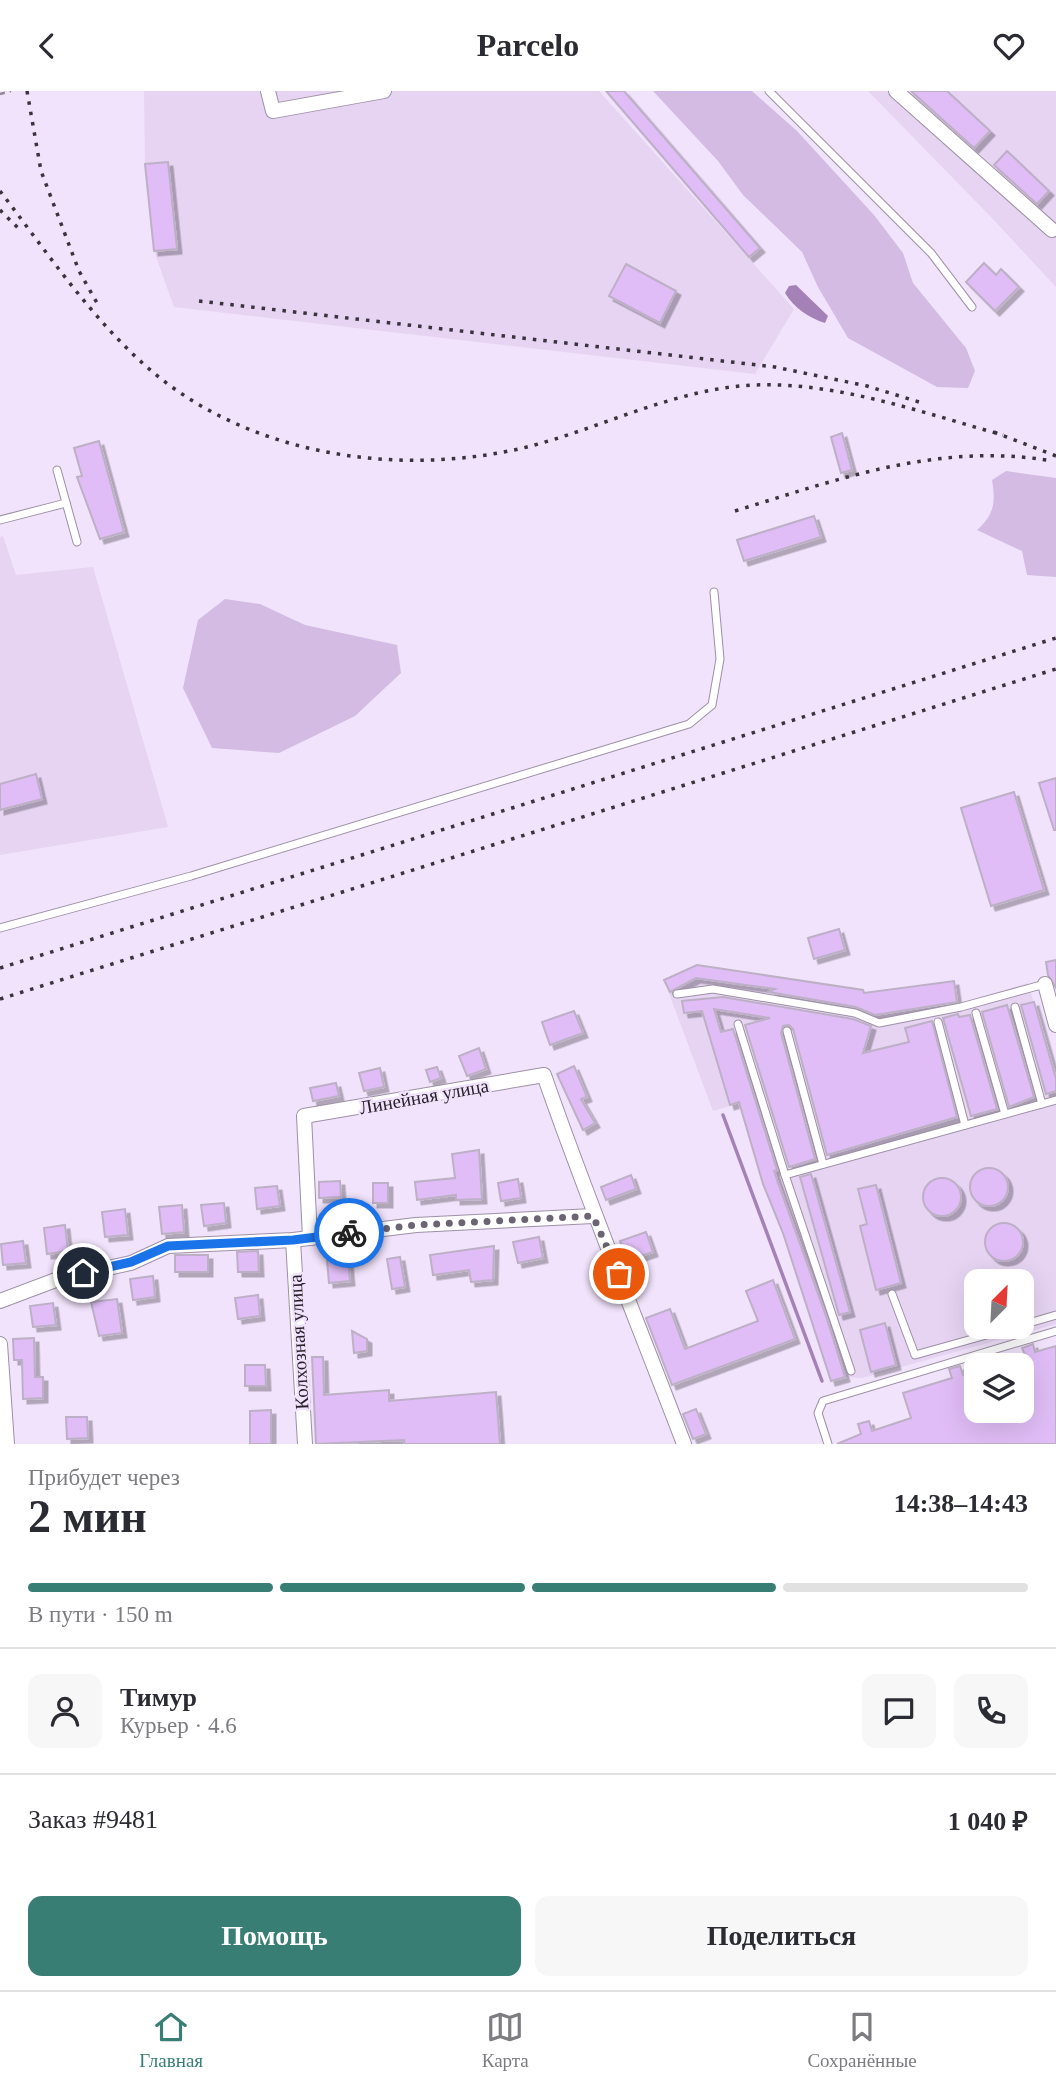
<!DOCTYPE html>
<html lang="ru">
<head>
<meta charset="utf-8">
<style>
  :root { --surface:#fff; --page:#f7f7f7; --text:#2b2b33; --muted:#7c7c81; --line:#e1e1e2; --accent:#387e74 }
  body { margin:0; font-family:"Times New Roman",serif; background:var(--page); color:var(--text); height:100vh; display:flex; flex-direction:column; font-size:26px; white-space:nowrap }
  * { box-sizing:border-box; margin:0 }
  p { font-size:23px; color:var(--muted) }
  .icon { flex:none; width:38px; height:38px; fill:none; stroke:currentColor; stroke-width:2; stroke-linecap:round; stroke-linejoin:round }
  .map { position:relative; height:1353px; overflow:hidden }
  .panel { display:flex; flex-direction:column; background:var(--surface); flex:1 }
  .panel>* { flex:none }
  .needle { width:46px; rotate:24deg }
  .fabs { position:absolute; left:964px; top:1178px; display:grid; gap:14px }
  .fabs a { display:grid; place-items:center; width:70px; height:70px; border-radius:14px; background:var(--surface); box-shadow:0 7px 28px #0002; font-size:35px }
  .pin { position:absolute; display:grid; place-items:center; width:60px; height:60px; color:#fff; margin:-30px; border:4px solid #fff; border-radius:50%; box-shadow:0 2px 7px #0007 }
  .courier { position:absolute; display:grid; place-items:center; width:70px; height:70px; margin:-35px; border:5px solid #1a73e8; border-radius:50%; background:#fff; color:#222; box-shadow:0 2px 9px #0007 }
  .overview em { font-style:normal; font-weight:600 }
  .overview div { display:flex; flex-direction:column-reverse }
  .overview { display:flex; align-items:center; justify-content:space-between; height:119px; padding:0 28px }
  h1 { font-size:46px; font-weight:600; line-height:52px }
  .bar { display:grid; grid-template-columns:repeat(4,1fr); gap:10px 7px; align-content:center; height:84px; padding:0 28px }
  .bar i { height:9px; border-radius:5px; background:var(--line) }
  .bar .current { background:var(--accent) }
  .bar p { grid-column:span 4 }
  .line { display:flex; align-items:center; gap:18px; padding:0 28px; border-top:2px solid var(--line) }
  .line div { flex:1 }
  .round { display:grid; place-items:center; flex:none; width:74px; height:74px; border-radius:14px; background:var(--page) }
  .cta { display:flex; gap:14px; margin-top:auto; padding:14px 28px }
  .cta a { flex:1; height:80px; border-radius:14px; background:var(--accent); color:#fff; font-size:28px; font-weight:600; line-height:80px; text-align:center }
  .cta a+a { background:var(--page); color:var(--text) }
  header { display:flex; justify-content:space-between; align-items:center; height:91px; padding:0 28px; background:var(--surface); font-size:32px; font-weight:600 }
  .menu { display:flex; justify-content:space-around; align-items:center; height:98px; border-top:2px solid var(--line); background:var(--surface); font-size:19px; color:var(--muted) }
  .menu a { display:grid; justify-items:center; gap:4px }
  .menu .current { color:var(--accent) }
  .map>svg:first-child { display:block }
</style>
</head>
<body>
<header><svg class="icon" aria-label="back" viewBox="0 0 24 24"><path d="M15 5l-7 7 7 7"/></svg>Parcelo<svg class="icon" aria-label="heart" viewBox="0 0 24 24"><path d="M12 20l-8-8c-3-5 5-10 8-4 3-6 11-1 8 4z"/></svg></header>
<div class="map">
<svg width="1056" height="1353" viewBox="0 0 1056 1353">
  <defs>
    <filter id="shadow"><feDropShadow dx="4.5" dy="4.5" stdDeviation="0" flood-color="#0004"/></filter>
  </defs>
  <rect width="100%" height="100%" fill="#f1e3fb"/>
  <g fill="#e6d4f2" fill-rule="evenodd">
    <path d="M144 0H599L794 218 755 283 174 216 154 160 145 73Z"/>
    <path d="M868 0H1056V196L991 126Z"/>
    <path d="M3 445 16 484 93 476 168 736 0 764V446Z"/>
    <path d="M697 874 863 899 867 924 957 913 1028 892 1056 988V1233L862 1287 845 1286 831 1290 739 1012 713 1020 664 889ZM976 1190H1022V1236H976Z"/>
  </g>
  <g fill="#d3bbe3">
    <path d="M653 0H752L797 40 874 124 903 162 913 192 966 257 975 280 968 297 937 296 848 247 818 196 802 161 743 104 718 70Z"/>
    <path d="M1006 380 1056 387V486L1027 484 1022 460 977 439C994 424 996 411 992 389Z"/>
    <path d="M225 508 260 513 305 534 397 554 401 582 355 625 279 662 212 657 183 597 198 529Z"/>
  </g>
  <path fill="#a482b8" d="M796 194 828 225 825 232C809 227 794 217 785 202L789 195Z"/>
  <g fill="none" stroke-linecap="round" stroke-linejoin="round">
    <path stroke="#a482b8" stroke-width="3.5" d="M723 1024 822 1290"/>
  </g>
  <g fill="#e0bdf6" stroke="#bdb0c6" stroke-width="2" filter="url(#shadow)">
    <path d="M606 0H624L760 157 749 166Z"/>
    <path d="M911 0H947L990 40 974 57Z"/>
    <path d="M1007 60 1049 100 1037 113 994 74Z"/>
    <path d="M168 71 177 158 154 160 145 73Z"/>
    <path d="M984 172 996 184 1001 178 1019 196 995 220 966 191Z"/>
    <path d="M626 173 676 200 660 232 609 205Z"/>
    <path d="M842 342 852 379 841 382 831 346Z"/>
    <path d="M99 350 124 441 100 448 77 386 82 385 74 357Z"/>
    <path d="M814 425 821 446 744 470 737 449Z"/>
    <path d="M36 683 42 708 0 719V693Z"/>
    <path d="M1056 687V739H1054L1039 692Z"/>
    <path d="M1014 701 1044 799 991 815 961 717Z"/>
    <path d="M839 838 845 859 814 868 808 847Z"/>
    <path d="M1056 869V897L1048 884 1046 871Z"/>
    <path d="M697 874 863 899 864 902 954 890 957 911 875 924 856 916 769 901 775 898 696 887 670 901 664 889Z"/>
    <path d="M723 906 853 928 871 935 863 962 909 951 905 937 932 930 957 1026 827 1064 793 938 789 934 783 935 781 942 815 1068 789 1076 745 934 770 927 714 918 721 941 733 938 777 1079 774 1080 777 1089 827 1228 845 1286 831 1290 783 1142 763 1093 739 1011 730 1014 702 920 684 922 682 910Z"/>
    <path d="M1034 911 1056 988V1000L1046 1003 1021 914Z"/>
    <path d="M1007 914 1034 1006 1009 1016 982 921Z"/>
    <path d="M574 920 583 942 550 954 542 931Z"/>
    <path d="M958 923 959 926 970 924 997 1018 971 1025 943 927Z"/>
    <path d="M479 957 486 978 467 985 459 965Z"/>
    <path d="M574 975 587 1006 581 1008 595 1032 583 1039 557 983Z"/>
    <path d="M437 976 441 987 430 991 426 979Z"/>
    <path d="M380 977 384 996 364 1000 359 982Z"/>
    <path d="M336 992 339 1005 313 1010 310 997Z"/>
    <path d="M479 1059 482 1108 456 1109V1104L417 1109 415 1091 455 1087 452 1063Z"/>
    <circle cx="989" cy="1096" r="19"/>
    <path d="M811 1083 850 1221 839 1224 800 1086Z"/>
    <path d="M631 1084 636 1098 606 1109 601 1096Z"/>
    <circle cx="942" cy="1106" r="19"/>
    <path d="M518 1088 521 1107 501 1110 498 1092Z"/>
    <path d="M340 1090 341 1106 319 1107V1091Z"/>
    <rect x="373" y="1092" width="15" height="20"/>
    <path d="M876 1094 901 1192 876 1199 860 1135 867 1133 858 1098Z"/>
    <path d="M277 1095 280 1115 257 1118 255 1097Z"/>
    <path d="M224 1112 226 1132 204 1135 201 1114Z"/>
    <path d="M182 1114 184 1141 162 1143 159 1116Z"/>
    <path d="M125 1118 128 1144 105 1146 102 1121Z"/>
    <circle cx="1004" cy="1151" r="19"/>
    <path d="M65 1134 68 1160 47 1163 44 1137Z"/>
    <path d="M646 1141 653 1161 627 1170 620 1150Z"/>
    <path d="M539 1146 543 1167 518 1172 513 1151Z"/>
    <path d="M23 1150 26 1172 3 1174 1 1153Z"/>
    <path d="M494 1155 493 1189 471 1191 469 1179 433 1184 430 1164Z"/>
    <path d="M258 1160 259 1181H238L237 1161Z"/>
    <rect x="175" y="1164" width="33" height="17"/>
    <path d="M400 1166 405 1196 392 1198 387 1168Z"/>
    <path d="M348 1168 350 1190 329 1192 327 1169Z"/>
    <path d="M153 1185 155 1206 133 1209 130 1188Z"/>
    <path d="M773 1189 795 1248 672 1294 646 1227 670 1218 685 1258 758 1230 746 1200Z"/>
    <path d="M258 1204 260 1225 238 1228 235 1207Z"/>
    <path d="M117 1208 122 1242 99 1245 91 1211Z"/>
    <path d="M53 1212 56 1234 33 1236 30 1215Z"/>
    <path d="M885 1232 896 1274 871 1281 860 1239Z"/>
    <path d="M352 1240 367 1248V1260L354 1262Z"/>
    <path d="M34 1247 35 1286H43V1307L23 1308 22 1269H14L13 1248Z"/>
    <path d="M1033 1253 1035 1261 1056 1255V1353H837L861 1343 858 1333 869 1330 872 1340 911 1327 903 1302 952 1287 949 1278 960 1275 963 1284 976 1279V1320H1022V1274L1001 1272 1025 1264 1022 1257Z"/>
    <path d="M312 1266H323L324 1304 389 1299V1310L496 1301 500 1353H405L404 1349 316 1353Z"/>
    <path d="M245 1274H265L266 1295H245Z"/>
    <path d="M696 1318 706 1343 693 1348 683 1323Z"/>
    <path d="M271 1319V1353H250V1320Z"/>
    <path d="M66 1326H87L88 1347 67 1348Z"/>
  </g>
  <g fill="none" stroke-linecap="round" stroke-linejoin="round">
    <g stroke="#9d90a6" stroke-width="9">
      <g id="lane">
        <path d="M769 0 931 162 972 216"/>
        <path d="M57 379 77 451"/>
        <path d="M0 429 66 412"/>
        <path d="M0 837 191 785 689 633 712 614 720 568 714 501"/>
        <path d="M677 903 713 898 855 922 879 932 961 916 1045 893"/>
        <path d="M1015 916 1042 1013"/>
        <path d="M976 922 1005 1023"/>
        <path d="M938 931 965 1034"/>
        <path d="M738 933 785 1084"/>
        <path d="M787 940 823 1073"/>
        <path d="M892 1203 915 1264 1015 1236"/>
        <path d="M1022 1234 1056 1224"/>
        <path d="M851 1280 785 1084 1056 1009"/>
        <path d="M828 1353 818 1322 823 1310 1056 1240"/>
      </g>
    </g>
    <g stroke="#9d90a6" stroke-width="16">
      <g id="street">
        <path d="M268 0 273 20 384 0"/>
        <path d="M896 0 1052 139"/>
        <path d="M1045 893 1056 934"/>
        <path d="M310 1147 304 1025 544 984C587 1108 637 1230 684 1353"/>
        <path d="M293 1149 305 1353"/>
        <path d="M0 1210 61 1187 131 1172 168 1155 293 1149 416 1134 593 1125"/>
        <path d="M0 1253 7 1353"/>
      </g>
    </g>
    <path stroke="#918798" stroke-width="2.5" stroke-dasharray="5 5" stroke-linecap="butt" d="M0 3 11 0"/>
    <use href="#lane" stroke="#fff" stroke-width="7"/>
    <use href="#street" stroke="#fff" stroke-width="14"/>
    <g stroke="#39333e" stroke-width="3.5" stroke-dasharray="3.5 7" stroke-linecap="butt">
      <path d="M27 0 41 80 79 180 97 212"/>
      <path d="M0 100C46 160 91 227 148 277 249 365 399 387 527 356 602 337 676 297 755 294 839 291 923 322 1003 344"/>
      <path d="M0 119 20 139"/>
      <path d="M199 210 775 276 867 295 919 311"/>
      <path d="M994 341 1056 365"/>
      <path d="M735 420C842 387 939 351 1053 370"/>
      <path d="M0 877 1056 547"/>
      <path d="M0 908 1056 578"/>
    </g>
  </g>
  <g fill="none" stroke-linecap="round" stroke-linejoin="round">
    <path stroke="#6c6472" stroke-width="7" stroke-dasharray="0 12.6" d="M349 1142 416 1134 593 1125 619 1183"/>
    <path stroke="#1a73e8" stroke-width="9" d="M83 1182 131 1171 168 1155 293 1149 349 1142"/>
  </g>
  <g text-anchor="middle" stroke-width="5" stroke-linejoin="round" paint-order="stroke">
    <g font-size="19" fill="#241f28" stroke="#f1e3fb">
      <text transform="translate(424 1005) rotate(-10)" y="7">Линейная улица</text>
      <text transform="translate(298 1251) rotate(-93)" y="7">Колхозная улица</text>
    </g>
  </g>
</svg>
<div class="fabs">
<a><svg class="needle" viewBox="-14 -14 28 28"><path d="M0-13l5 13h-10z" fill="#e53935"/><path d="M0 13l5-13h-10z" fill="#7c7c81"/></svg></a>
<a><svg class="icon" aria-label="layers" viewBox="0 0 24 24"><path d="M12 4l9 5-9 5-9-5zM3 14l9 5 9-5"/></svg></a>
</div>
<div class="pin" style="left:619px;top:1183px;background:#ea580c"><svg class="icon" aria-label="bag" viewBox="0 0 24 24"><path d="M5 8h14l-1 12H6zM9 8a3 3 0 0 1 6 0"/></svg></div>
<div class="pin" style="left:83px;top:1182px;background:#1f2937"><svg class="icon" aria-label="home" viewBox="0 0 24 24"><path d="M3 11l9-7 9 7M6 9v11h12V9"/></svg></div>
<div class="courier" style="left:349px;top:1142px"><svg class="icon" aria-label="bike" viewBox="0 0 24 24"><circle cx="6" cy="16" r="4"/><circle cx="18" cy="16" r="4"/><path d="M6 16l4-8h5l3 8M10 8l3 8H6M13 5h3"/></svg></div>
</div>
<section class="panel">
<div class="overview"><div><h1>2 мин</h1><p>Прибудет через</p></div><em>14:38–14:43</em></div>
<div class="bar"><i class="current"></i><i class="current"></i><i class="current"></i><i></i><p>В пути · 150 m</p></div>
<div class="line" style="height:126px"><a class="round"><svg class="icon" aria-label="person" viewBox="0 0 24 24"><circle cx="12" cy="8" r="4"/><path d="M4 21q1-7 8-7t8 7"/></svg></a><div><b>Тимур</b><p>Курьер · 4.6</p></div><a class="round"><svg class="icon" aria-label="chat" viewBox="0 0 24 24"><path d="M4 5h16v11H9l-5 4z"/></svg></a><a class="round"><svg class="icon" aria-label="phone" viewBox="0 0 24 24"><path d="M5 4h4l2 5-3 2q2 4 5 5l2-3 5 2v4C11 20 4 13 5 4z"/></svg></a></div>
<div class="line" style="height:91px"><div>Заказ #9481</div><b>1 040 ₽</b></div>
<div class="cta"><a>Помощь</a><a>Поделиться</a></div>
</section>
<nav class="menu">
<a class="current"><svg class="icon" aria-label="home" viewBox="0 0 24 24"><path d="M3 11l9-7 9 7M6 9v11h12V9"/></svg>Главная</a>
<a><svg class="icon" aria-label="map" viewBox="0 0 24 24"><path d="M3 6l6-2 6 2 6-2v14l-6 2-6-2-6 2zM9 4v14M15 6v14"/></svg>Карта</a>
<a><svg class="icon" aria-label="saved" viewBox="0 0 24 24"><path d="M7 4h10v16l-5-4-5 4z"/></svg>Сохранённые</a>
</nav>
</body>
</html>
